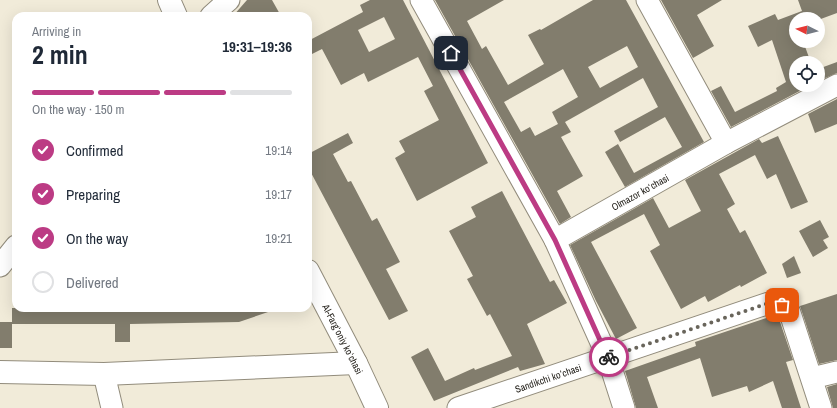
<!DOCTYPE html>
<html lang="en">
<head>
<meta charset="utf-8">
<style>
  :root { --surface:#fff; --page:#f2f2f3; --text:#1f2937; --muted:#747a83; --line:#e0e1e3; --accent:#bc3b84 }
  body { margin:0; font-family:"Archivo Narrow",sans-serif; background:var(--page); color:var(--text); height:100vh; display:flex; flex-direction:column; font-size:15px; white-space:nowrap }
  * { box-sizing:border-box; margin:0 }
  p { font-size:13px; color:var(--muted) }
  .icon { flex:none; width:22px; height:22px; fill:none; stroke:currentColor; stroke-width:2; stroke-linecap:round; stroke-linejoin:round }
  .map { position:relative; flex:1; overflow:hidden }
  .sheet { position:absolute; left:12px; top:12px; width:300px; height:300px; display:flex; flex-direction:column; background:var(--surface); border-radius:12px; box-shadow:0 4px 16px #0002 }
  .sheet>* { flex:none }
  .needle { width:26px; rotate:276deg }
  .buttons { position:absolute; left:789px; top:12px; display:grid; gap:8px }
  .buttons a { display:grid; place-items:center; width:36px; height:36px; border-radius:50%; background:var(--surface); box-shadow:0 4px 16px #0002; font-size:20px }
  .pin { position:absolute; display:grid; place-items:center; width:34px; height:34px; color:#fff; margin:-17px; border-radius:8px; box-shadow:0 2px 6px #0006 }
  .courier { position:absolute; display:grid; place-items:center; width:40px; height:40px; margin:-20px; border:3px solid #bc3b84; border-radius:50%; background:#fff; color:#222; box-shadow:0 1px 5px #0007 }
  .head em { font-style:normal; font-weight:700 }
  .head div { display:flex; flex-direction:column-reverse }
  .head { display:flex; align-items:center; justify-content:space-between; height:68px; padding:0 20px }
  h1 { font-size:26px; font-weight:700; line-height:30px }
  .bar { display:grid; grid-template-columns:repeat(4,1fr); gap:6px 4px; align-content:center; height:48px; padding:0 20px }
  .bar i { height:5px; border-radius:3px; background:var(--line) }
  .bar .selected { background:var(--accent) }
  .bar p { grid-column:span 4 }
  ol { padding:0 20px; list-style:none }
  li { display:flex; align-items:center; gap:12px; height:44px }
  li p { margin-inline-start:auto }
  li .icon { padding:4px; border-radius:50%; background:var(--accent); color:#fff; stroke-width:4 }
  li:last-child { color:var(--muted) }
  li i { width:22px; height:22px; border:2px solid var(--line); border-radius:50% }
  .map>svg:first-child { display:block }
</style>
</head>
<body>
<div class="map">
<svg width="837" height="408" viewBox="0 0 837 408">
  <rect width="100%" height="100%" fill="#f1ebd9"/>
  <g fill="#827d6d" fill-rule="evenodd">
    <path d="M247 0H272L281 16H233Z"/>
    <path d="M370 0H403L488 163 417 201 395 158 405 152 399 141 439 120 424 91 433 86 418 57 368 82 364 73 341 85 322 49 308 56V41L363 12 360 5ZM384 17 395 39 369 52 358 30Z"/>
    <path d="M435 0H504L467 21 482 49 486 46 508 85 544 64 528 35 540 29 541 30 593 0H626L704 142 625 187 605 152 618 144 634 173 682 147 665 117 620 142 614 131 658 107 643 78 565 122 571 132 561 137 583 176 557 191 571 217 560 224ZM627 46 638 67 600 88 588 67ZM563 69 578 97 552 112 558 124 535 136 530 127 521 132 504 102Z"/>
    <path d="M661 0H722L697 15 714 46 693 58Z"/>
    <path d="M798 0H837V13L818 20 796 19V41H803L811 63H796V85H811L731 127 711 91 721 86 735 112 777 91 776 88 786 82 772 40 758 47 748 26 775 14 778 20 802 11Z"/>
    <path d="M837 62V73L818 81V69Z"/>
    <path d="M837 99V124L815 133 808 114Z"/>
    <path d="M348 133 353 143 333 154 348 182 351 181 372 221 377 218 400 262 386 269 408 311 389 320 308 167V154Z"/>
    <path d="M778 136 808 202 791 209 776 174 767 179 755 155 719 174 735 204 727 209 740 233 745 230 767 273 741 287 740 285 708 302 705 296 681 309 650 251 660 245 644 214 591 242 637 328 616 339 596 301 570 245 653 198 669 228 701 211 685 180 759 139 762 143Z"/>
    <path d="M502 191 550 282 554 280 567 303 527 324 545 364 520 371 518 367 434 401 411 357 428 348 445 381 474 368 475 370 512 356 490 314 487 316 467 279 473 276 449 231 476 217 471 207Z"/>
    <path d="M820 220 829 237 823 240 828 248 813 257 799 231Z"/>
    <path d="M794 256 801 273 787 278 782 264Z"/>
    <path d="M837 294V360L819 364 800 306Z"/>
    <path d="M12 308H78V311H115V308H274V310L239 322 130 324V342H115V324H12V348H0V322H12Z"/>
    <path d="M772 316 779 319 793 360 786 362 801 408H782L773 381 749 392 747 386 712 397 700 358 647 377 658 408H636L625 371 696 346 695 342Z"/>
    <path d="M837 384V408H833L827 387Z"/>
  </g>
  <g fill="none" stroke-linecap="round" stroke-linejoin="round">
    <g stroke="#928c7c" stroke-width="23">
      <g id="minor">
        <path d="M421 0 555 240 608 358 624 408"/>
        <path d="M647 0 726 143"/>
        <path d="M211 16 229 0"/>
        <path d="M555 240 726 143 837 85"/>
        <path d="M0 266 16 246"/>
        <path d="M104 374 112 408"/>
        <path d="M812 378 837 372"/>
        <path d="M458 408 769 303 782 305 790 313 821 408"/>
      </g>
    </g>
    <g stroke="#928c7c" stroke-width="24">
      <g id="major">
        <path d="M169 0 176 16"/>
        <path d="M308 271 356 363 377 408"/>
        <path d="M0 372 104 374 356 363"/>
      </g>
    </g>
    <use href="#minor" stroke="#fff" stroke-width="21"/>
    <use href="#major" stroke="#fff" stroke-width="22"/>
  </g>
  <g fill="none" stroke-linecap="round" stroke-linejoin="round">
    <path stroke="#69655b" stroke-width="4" stroke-dasharray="0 7.2" d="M609 357 769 303 782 305"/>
    <path stroke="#bc3b84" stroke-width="5" d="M451 53 555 240 608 358 609 357"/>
  </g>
  <g text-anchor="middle" stroke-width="3" stroke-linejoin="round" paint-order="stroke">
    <g font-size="10" fill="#201d17" stroke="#fff">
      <text transform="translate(640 192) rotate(-29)" y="4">Olmazor koʻchasi</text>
      <text transform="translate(343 339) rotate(63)" y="4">Al-Fargʻoniy koʻchasi</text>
      <text transform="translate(548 378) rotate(-19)" y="4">Sandikchi koʻchasi</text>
    </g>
  </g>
</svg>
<div class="buttons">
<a><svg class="needle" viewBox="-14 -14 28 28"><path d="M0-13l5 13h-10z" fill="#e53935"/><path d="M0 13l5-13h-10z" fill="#747a83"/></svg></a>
<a><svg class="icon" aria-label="locate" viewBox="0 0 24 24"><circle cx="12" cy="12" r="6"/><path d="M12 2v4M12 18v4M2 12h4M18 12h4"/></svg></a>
</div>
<div class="pin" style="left:782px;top:305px;background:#ea580c"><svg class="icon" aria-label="bag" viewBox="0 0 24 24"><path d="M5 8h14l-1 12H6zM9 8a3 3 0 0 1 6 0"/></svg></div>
<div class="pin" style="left:451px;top:53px;background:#1f2937"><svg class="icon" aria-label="home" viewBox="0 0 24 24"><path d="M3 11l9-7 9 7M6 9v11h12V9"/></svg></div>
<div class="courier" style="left:609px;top:357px"><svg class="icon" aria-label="bike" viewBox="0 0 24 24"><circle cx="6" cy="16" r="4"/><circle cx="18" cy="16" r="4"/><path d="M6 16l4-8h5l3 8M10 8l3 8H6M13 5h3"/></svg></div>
<section class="sheet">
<div class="head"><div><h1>2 min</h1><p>Arriving in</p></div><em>19:31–19:36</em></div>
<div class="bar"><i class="selected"></i><i class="selected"></i><i class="selected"></i><i></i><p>On the way · 150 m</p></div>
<ol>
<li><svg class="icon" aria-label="check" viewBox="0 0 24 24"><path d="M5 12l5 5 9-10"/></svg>Confirmed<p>19:14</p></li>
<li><svg class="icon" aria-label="check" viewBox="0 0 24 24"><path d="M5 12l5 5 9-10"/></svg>Preparing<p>19:17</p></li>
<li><svg class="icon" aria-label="check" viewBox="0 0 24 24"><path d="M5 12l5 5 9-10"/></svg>On the way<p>19:21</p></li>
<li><i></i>Delivered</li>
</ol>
</section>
</div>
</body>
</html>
